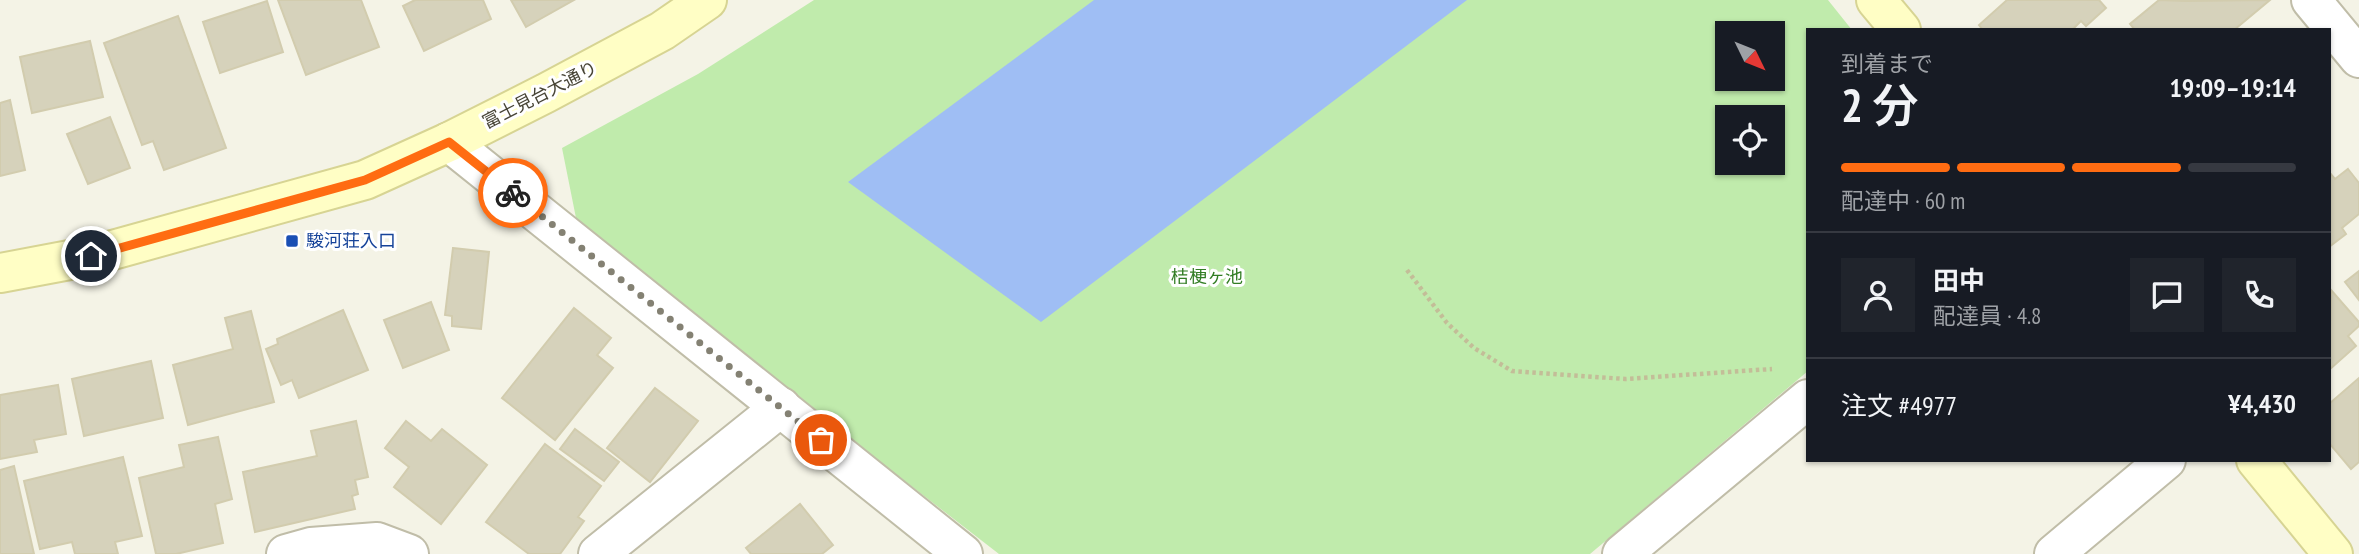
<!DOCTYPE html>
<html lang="ja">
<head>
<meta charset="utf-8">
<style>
  :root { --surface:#171b24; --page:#20242c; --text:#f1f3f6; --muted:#9ea1a6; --line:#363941; --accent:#ff6c12 }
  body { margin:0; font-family:"PT Sans Narrow","Noto Sans JP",sans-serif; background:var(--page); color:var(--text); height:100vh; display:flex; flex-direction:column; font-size:26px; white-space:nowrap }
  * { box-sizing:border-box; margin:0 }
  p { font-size:23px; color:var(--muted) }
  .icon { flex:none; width:38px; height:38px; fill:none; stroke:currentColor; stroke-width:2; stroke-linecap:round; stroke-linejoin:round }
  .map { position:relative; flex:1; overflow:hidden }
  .panel { position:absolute; left:1806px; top:28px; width:525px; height:434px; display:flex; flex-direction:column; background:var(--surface); border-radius:0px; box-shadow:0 2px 5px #0004 }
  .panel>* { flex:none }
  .needle { width:46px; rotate:133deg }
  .buttons { position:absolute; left:1715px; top:21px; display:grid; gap:14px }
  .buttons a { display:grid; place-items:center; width:70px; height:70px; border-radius:0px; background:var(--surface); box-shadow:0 2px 5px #0004; font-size:35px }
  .pin { position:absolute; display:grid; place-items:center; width:60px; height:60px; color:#fff; margin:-30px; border:4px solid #fff; border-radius:50%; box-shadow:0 2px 7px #0007 }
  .courier { position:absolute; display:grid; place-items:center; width:70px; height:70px; margin:-35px; border:5px solid #ff6c12; border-radius:50%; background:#fff; color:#222; box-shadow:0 2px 9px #0007 }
  .summary em { font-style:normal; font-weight:600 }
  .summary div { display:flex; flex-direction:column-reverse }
  .summary { display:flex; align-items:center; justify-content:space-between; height:119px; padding:0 35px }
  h1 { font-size:46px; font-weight:600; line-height:52px }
  .bar { display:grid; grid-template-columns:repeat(4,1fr); gap:10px 7px; align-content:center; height:84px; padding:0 35px }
  .bar i { height:9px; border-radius:5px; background:var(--line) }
  .bar .current { background:var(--accent) }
  .bar p { grid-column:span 4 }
  .line { display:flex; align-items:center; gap:18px; padding:0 35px; border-top:2px solid var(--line) }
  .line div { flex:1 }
  .round { display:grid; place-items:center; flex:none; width:74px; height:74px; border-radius:0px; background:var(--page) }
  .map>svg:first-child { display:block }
</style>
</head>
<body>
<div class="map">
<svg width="2359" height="554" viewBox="0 0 2359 554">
  <rect width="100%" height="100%" fill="#f4f3e6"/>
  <path fill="#c0ebac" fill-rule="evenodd" d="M814 0H1828L1852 30H1808V371L1590 554H999L578 228 562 148 698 74ZM1727 33H1773V79H1727ZM1727 117H1773V163H1727Z"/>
  <path fill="#9fbef4" d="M1094 0H1467L1041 322 848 182Z"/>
  <g fill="#d6d2bb" stroke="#d2ccae" stroke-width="2">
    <path d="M278 0H361L379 47 306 75Z"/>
    <path d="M415 0H483L491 19 424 51 403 6Z"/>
    <path d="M511 0H574L526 27Z"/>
    <path d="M2007 0H2099L2106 8 2086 26 2081 21 2072 30H1983L1979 25Z"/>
    <path d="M2159 0 2185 1 2270 0 2234 30H2135L2130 24Z"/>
    <path d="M267 1 283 52 220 73 203 22Z"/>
    <path d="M178 16 226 148 164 170 153 141 142 145 104 43Z"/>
    <path d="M90 41 103 97 32 113 20 57Z"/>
    <path d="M10 100 25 170 0 176V103Z"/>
    <path d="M110 117 130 168 88 184 67 134Z"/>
    <path d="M2348 169 2359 183V214L2342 228 2346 234 2329 247V172L2335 179Z"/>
    <path d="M453 248 489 252 481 329 452 326V316L445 315Z"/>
    <path d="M2359 271V300L2345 282Z"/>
    <path d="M2331 290 2359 322V326L2348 336 2356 346 2329 370Z"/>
    <path d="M431 302 449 350 403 368 384 320Z"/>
    <path d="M574 308 611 338 597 355 613 368 555 440 502 398Z"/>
    <path d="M343 310 368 370 299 398 292 380 281 385 266 349 278 344 277 339Z"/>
    <path d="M251 311 274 402 188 425 173 365 233 349 225 318Z"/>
    <path d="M151 361 163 418 84 436 72 379Z"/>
    <path d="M2359 378V462L2351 469 2329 443V404Z"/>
    <path d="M58 385 66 434 34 440 37 452 0 459V395Z"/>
    <path d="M655 388 698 421 650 482 607 448Z"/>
    <path d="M356 421 368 477 355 480 358 494 352 496 355 509 255 532 243 472 317 456 311 431Z"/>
    <path d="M406 421 431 441 442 429 487 465 441 524 394 487 409 467 385 448Z"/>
    <path d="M575 429 619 462 604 481 560 449Z"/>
    <path d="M218 437 232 499 215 504 223 543 176 554H156L139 478 184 467 179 445Z"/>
    <path d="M545 444 601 486 578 517 584 521 560 554H529L486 522Z"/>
    <path d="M123 457 142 536 115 542 118 554H75L72 542 40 549 24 481Z"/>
    <path d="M14 466 34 554H0V470Z"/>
    <path d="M800 504 833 545 822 554H751L746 548Z"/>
  </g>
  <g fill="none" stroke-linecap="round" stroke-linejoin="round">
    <g stroke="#c0bda8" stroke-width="42">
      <g id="street">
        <path d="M2311 0 2359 58"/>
        <path d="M449 142 963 554"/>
        <path d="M286 554 311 547 377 542 409 554"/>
        <path d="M598 554 781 407"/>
        <path d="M1622 554 1808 399"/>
        <path d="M2054 554 2166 460"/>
      </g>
    </g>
    <g stroke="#d7d493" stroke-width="42">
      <g id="secondary">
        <path d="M1876 0 1901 30"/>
        <path d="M0 273 91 256 365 180 449 142 546 93 662 31 707 0"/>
        <path d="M2256 460 2333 554"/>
      </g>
    </g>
    <path stroke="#c3bd98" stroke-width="4.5" stroke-dasharray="3.5 3.5" stroke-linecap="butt" d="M1407 270 1447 323 1474 348 1512 371 1625 379 1772 369"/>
    <use href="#street" stroke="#fff" stroke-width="38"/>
    <use href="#secondary" stroke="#fffec5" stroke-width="38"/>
  </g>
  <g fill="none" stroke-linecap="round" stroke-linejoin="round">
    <path stroke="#848173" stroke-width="7" stroke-dasharray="0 12.6" d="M513 193 821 440"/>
    <path stroke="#ff6c12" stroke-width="9" d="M91 256 365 180 449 142 513 193"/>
  </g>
  <rect fill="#1a4fb4" stroke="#fff" stroke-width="2.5" x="285" y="234" width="14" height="14" rx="3.5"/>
  <g text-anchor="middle" stroke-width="6" stroke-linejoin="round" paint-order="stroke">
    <g font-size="18" fill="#474435" stroke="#fff">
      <text transform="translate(540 95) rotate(-27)" y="6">富士見台大通り</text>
    </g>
    <g font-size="18" fill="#164399" stroke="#fff" text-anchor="start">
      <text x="306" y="247">駿河荘入口</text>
    </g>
    <g font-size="18" fill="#327d24" stroke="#fff">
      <text x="1207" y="283">桔梗ヶ池</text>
    </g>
  </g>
</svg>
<div class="buttons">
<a><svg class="needle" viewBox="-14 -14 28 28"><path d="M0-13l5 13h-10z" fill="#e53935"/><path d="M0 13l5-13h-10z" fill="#9ea1a6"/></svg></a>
<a><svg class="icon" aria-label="locate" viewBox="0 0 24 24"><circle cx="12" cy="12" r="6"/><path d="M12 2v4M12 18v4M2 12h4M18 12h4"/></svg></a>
</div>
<div class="pin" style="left:821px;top:440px;background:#ea580c"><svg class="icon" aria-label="bag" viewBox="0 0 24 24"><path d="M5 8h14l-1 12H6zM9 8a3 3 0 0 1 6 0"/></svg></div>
<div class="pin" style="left:91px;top:256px;background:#1f2937"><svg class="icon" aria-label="home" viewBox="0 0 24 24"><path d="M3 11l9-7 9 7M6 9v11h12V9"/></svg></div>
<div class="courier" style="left:513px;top:193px"><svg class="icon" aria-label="bike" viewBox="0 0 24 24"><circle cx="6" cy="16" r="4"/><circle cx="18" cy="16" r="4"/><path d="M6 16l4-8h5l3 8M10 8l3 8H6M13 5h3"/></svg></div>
<section class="panel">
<div class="summary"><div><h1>2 分</h1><p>到着まで</p></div><em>19:09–19:14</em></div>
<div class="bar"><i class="current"></i><i class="current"></i><i class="current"></i><i></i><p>配達中 · 60 m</p></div>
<div class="line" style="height:126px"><a class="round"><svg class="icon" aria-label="person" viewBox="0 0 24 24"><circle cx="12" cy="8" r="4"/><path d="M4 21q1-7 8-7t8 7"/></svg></a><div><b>田中</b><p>配達員 · 4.8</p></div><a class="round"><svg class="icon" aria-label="chat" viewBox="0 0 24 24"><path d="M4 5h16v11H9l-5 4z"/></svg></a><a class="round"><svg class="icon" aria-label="phone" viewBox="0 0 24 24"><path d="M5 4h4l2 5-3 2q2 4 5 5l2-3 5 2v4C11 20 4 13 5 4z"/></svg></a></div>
<div class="line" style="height:91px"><div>注文 #4977</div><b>¥4,430</b></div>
</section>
</div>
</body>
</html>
